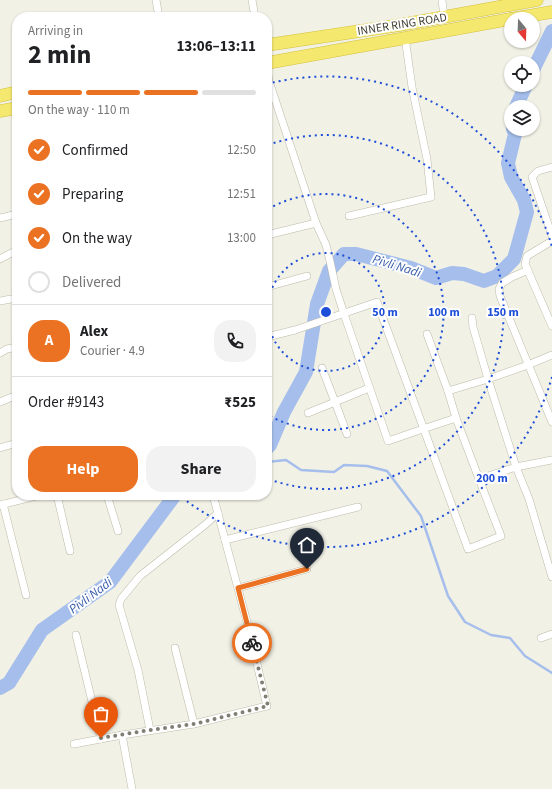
<!DOCTYPE html>
<html lang="en">
<head>
<meta charset="utf-8">
<style>
  :root { --surface:#fff; --page:#f2f2f2; --text:#202124; --muted:#757577; --line:#e0e0e0; --accent:#ec7223 }
  body { margin:0; font-family:"Source Sans 3",sans-serif; background:var(--page); color:var(--text); height:100vh; display:flex; flex-direction:column; font-size:15px; white-space:nowrap }
  * { box-sizing:border-box; margin:0 }
  p { font-size:13px; color:var(--muted) }
  .icon { flex:none; width:22px; height:22px; fill:none; stroke:currentColor; stroke-width:2; stroke-linecap:round; stroke-linejoin:round }
  .map { position:relative; flex:1; overflow:hidden }
  .drawer { position:absolute; left:12px; top:12px; width:260px; height:488px; display:flex; flex-direction:column; background:var(--surface); border-radius:16px; box-shadow:0 1px 3px #0004 }
  .drawer>* { flex:none }
  .needle { width:26px; rotate:161deg }
  .buttons { position:absolute; left:504px; top:12px; display:grid; gap:8px }
  .buttons a { display:grid; place-items:center; width:36px; height:36px; border-radius:50%; background:var(--surface); box-shadow:0 1px 3px #0004; font-size:20px }
  .pin { position:absolute; display:grid; place-items:center; width:34px; height:34px; color:#fff; margin:-41px -17px; border-radius:50% 50% 50% 0; rotate:-45deg; box-shadow:0 0 4px #0007 }
  .pin .icon { rotate:45deg }
  .courier { position:absolute; display:grid; place-items:center; width:40px; height:40px; margin:-20px; border:3px solid #ec7223; border-radius:50%; background:#fff; color:#222; box-shadow:0 1px 5px #0007 }
  .overview em { font-style:normal; font-weight:700 }
  .overview div { display:flex; flex-direction:column-reverse }
  .overview { display:flex; align-items:center; justify-content:space-between; height:68px; padding:0 16px }
  h1 { font-size:26px; font-weight:700; line-height:30px }
  .bar { display:grid; grid-template-columns:repeat(4,1fr); gap:6px 4px; align-content:center; height:48px; padding:0 16px }
  .bar i { height:5px; border-radius:3px; background:var(--line) }
  .bar .active { background:var(--accent) }
  .bar p { grid-column:span 4 }
  .line { display:flex; align-items:center; gap:10px; padding:0 16px; border-top:1px solid var(--line) }
  .line div { flex:1 }
  .round { display:grid; place-items:center; flex:none; width:42px; height:42px; border-radius:16px; background:var(--page) }
  ol { padding:0 16px; list-style:none }
  li { display:flex; align-items:center; gap:12px; height:44px }
  li p { margin-inline-start:auto }
  li .icon { padding:4px; border-radius:50%; background:var(--accent); color:#fff; stroke-width:4 }
  li:last-child { color:var(--muted) }
  li i { width:22px; height:22px; border:2px solid var(--line); border-radius:50% }
  .button { display:flex; gap:8px; margin-top:auto; padding:8px 16px }
  .button a { flex:1; height:46px; border-radius:16px; background:var(--accent); color:#fff; font-size:16px; font-weight:700; line-height:46px; text-align:center }
  .button a+a { background:var(--page); color:var(--text) }
  .map>svg:first-child { display:block }
</style>
</head>
<body>
<div class="map">
<svg width="552" height="789" viewBox="0 0 552 789">
  <rect width="100%" height="100%" fill="#f2f1e6"/>
  <g fill="none" stroke-linecap="round" stroke-linejoin="round">
    <path stroke="#a5beeb" stroke-width="2.5" d="M267 462 286 460 301 470 334 472 344 465 367 466 387 471 421 516 448 596 465 622 491 635 510 638 525 656 552 673"/>
    <g stroke="#a5beeb" stroke-width="14">
      <path d="M533 70 552 31"/>
      <path d="M516 107 526 85"/>
      <path d="M267 448 270 445 284 412 306 372 317 304 329 271 344 254H356L411 268 436 278 452 273 464 274 484 281 497 276 514 259 527 212 524 200 511 177 508 163 515 134 513 129"/>
      <path d="M0 688 9 683 42 630 110 582 175 495"/>
    </g>
    <g stroke="#bdbba9" stroke-width="8">
      <g id="street">
        <path d="M156 0 159 17"/>
        <path d="M252 0 255 17"/>
        <path d="M442 0 444 17"/>
        <path d="M267 70 269 81 316 223 267 235"/>
        <path d="M552 167 538 171 532 177 552 236"/>
        <path d="M349 216 431 197 427 159 412 87 405 37"/>
        <path d="M0 218 17 214"/>
        <path d="M316 223 326 245 330 261 336 289 344 314 388 441 423 429 456 418 479 479 516 467 529 499 552 577"/>
        <path d="M552 241 527 256 525 264 552 326"/>
        <path d="M0 259 17 250"/>
        <path d="M528 270 512 277 502 283 499 289 500 296 552 422"/>
        <path d="M267 287 307 276"/>
        <path d="M0 301 11 299"/>
        <path d="M472 318 473 327 488 379 528 365 552 355"/>
        <path d="M427 334 448 391"/>
        <path d="M267 337 295 330 377 302 468 549 501 536 479 479"/>
        <path d="M0 353 7 349 17 347"/>
        <path d="M0 402 17 395"/>
        <path d="M308 413 335 402 322 368"/>
        <path d="M456 418 448 391 488 379 516 467 552 460"/>
        <path d="M347 434 335 402 369 388"/>
        <path d="M0 448 17 443"/>
        <path d="M57 495 70 551"/>
        <path d="M107 495 118 531"/>
        <path d="M3 504 26 595"/>
        <path d="M0 505 40 495"/>
        <path d="M225 540 358 507"/>
        <path d="M238 588 307 569"/>
        <path d="M76 635 101 739"/>
        <path d="M541 638 552 634"/>
        <path d="M194 724 267 706 247 622 213 495"/>
        <path d="M150 730 138 670 119 605 121 599 140 576 206 524 218 513"/>
        <path d="M74 744 122 735"/>
        <path d="M132 789 122 735 194 724 175 648"/>
      </g>
    </g>
    <g stroke="#d3c13f" stroke-width="13">
      <g id="highway">
        <path d="M511 19 552 12"/>
        <path d="M267 45 400 25 537 0"/>
        <path d="M267 63 511 19"/>
        <path d="M0 96 17 92"/>
        <path d="M0 111 17 108"/>
      </g>
    </g>
    <use href="#street" stroke="#fff" stroke-width="7"/>
    <use href="#highway" stroke="#f4e86e" stroke-width="12"/>
  </g>
  <g fill="none" stroke-linecap="round" stroke-linejoin="round">
    <path stroke="#817f74" stroke-width="4" stroke-dasharray="0 7.2" d="M101 738 150 730 194 724 268 706 252 643"/>
    <path stroke="#ec7223" stroke-width="5" d="M252 643 238 588 307 569"/>
  </g>
  <g fill="none" stroke="#1d4ed8" stroke-width="2" stroke-dasharray="2 4">
    <path d="M267 311A59 59 0 1 1 267 313"/>
    <path d="M268 209A118 118 0 1 1 268 415"/>
    <path d="M268 145A177 177 0 1 1 268 479"/>
    <path d="M552 377A235 235 0 0 1 180 496M267 84A235 235 0 0 1 552 247"/>
  </g>
  <g text-anchor="middle" stroke-width="4" stroke-linejoin="round" paint-order="stroke">
    <g font-size="12" fill="#444236" stroke="#fff">
      <text transform="translate(402 24) rotate(-9)" y="4">INNER RING ROAD</text>
    </g>
    <g font-size="13" font-style="italic" fill="#365ca9" stroke="#fff">
      <text transform="translate(397 265) rotate(17)" y="5">Pivli Nadi</text>
      <text transform="translate(90 595) rotate(-37)" y="5">Pivli Nadi</text>
    </g>
  </g>
  <circle cx="326" cy="312" r="6" fill="#1d4ed8" stroke="#fff" stroke-width="2"/>
  <g font-size="12" text-anchor="middle" font-weight="bold" fill="#1d4ed8" stroke="#fff" stroke-width="4" stroke-linejoin="round" paint-order="stroke">
    <text x="385" y="316">50 m</text>
    <text x="444" y="316">100 m</text>
    <text x="503" y="316">150 m</text>
    <text x="492" y="482">200 m</text>
  </g>
</svg>
<div class="buttons">
<a><svg class="needle" viewBox="-14 -14 28 28"><path d="M0-13l5 13h-10z" fill="#e53935"/><path d="M0 13l5-13h-10z" fill="#757577"/></svg></a>
<a><svg class="icon" aria-label="locate" viewBox="0 0 24 24"><circle cx="12" cy="12" r="6"/><path d="M12 2v4M12 18v4M2 12h4M18 12h4"/></svg></a>
<a><svg class="icon" aria-label="layers" viewBox="0 0 24 24"><path d="M12 4l9 5-9 5-9-5zM3 14l9 5 9-5"/></svg></a>
</div>
<div class="pin" style="left:101px;top:738px;background:#ea580c"><svg class="icon" aria-label="bag" viewBox="0 0 24 24"><path d="M5 8h14l-1 12H6zM9 8a3 3 0 0 1 6 0"/></svg></div>
<div class="pin" style="left:307px;top:569px;background:#1f2937"><svg class="icon" aria-label="home" viewBox="0 0 24 24"><path d="M3 11l9-7 9 7M6 9v11h12V9"/></svg></div>
<div class="courier" style="left:252px;top:643px"><svg class="icon" aria-label="bike" viewBox="0 0 24 24"><circle cx="6" cy="16" r="4"/><circle cx="18" cy="16" r="4"/><path d="M6 16l4-8h5l3 8M10 8l3 8H6M13 5h3"/></svg></div>
<section class="drawer">
<div class="overview"><div><h1>2 min</h1><p>Arriving in</p></div><em>13:06–13:11</em></div>
<div class="bar"><i class="active"></i><i class="active"></i><i class="active"></i><i></i><p>On the way · 110 m</p></div>
<ol>
<li><svg class="icon" aria-label="check" viewBox="0 0 24 24"><path d="M5 12l5 5 9-10"/></svg>Confirmed<p>12:50</p></li>
<li><svg class="icon" aria-label="check" viewBox="0 0 24 24"><path d="M5 12l5 5 9-10"/></svg>Preparing<p>12:51</p></li>
<li><svg class="icon" aria-label="check" viewBox="0 0 24 24"><path d="M5 12l5 5 9-10"/></svg>On the way<p>13:00</p></li>
<li><i></i>Delivered</li>
</ol>
<div class="line" style="height:72px"><b class="round" style="background:var(--accent);color:#fff">A</b><div><b>Alex</b><p>Courier · 4.9</p></div><a class="round"><svg class="icon" aria-label="phone" viewBox="0 0 24 24"><path d="M5 4h4l2 5-3 2q2 4 5 5l2-3 5 2v4C11 20 4 13 5 4z"/></svg></a></div>
<div class="line" style="height:52px"><div>Order #9143</div><b>₹525</b></div>
<div class="button"><a>Help</a><a>Share</a></div>
</section>
</div>
</body>
</html>
